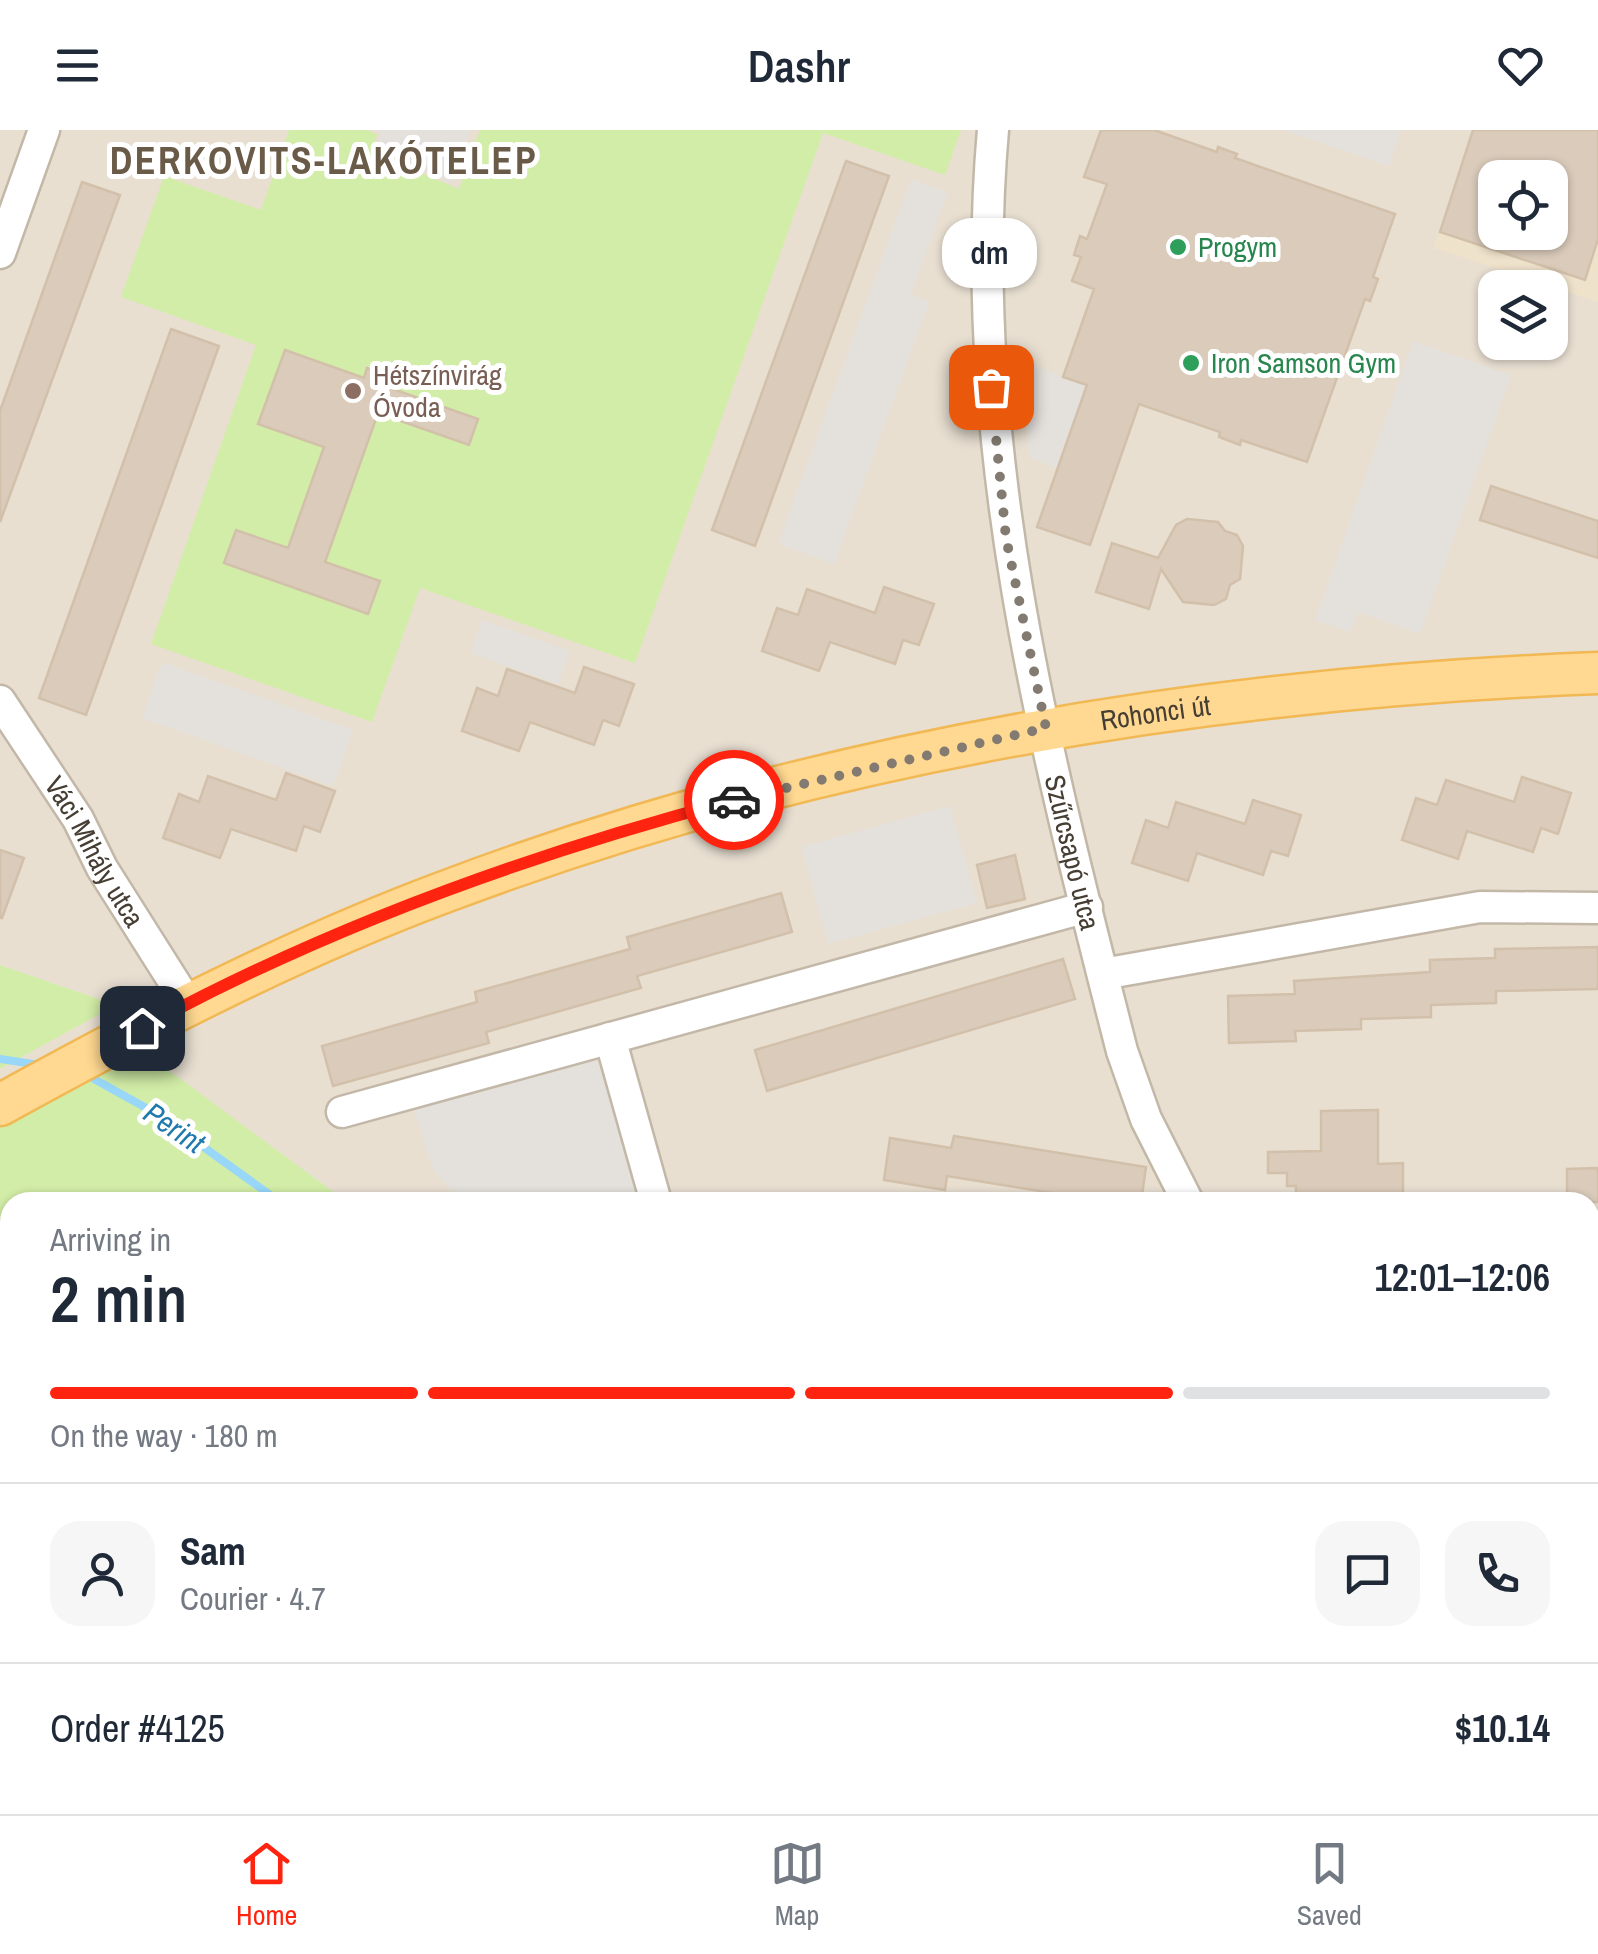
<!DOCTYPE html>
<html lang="en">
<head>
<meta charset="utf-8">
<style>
  :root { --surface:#fff; --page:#f6f6f7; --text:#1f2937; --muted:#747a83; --line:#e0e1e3; --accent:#ff240f }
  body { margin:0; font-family:"Archivo Narrow",sans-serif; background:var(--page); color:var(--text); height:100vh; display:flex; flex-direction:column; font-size:38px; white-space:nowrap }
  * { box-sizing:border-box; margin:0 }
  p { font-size:32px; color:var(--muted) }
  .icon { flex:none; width:55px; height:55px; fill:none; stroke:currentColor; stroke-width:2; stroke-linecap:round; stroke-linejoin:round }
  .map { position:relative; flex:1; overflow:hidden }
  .details { position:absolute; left:0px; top:1062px; width:1600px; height:622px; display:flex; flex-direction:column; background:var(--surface); border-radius:30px 30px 0 0; box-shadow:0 2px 8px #0004 }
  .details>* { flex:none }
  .tools { position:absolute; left:1478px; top:30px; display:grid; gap:20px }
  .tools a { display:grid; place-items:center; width:90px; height:90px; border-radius:20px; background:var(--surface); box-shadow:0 2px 8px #0004; font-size:50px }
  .pin { position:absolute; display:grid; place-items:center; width:85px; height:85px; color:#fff; margin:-42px; border-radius:20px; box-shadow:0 5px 15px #0006 }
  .courier { position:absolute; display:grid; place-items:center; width:100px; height:100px; margin:-50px; border:8px solid #ff240f; border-radius:50%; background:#fff; color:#222; box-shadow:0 2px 12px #0007 }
  .bubble { position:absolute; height:70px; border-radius:30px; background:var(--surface); box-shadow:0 2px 8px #0004; font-size:32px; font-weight:600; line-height:70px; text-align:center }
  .overview em { font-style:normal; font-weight:600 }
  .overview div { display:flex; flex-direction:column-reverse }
  .overview { display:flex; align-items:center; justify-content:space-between; height:170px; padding:0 50px }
  h1 { font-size:65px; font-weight:600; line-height:75px }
  .bar { display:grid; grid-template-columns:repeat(4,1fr); gap:15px 10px; align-content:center; height:120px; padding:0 50px }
  .bar i { height:12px; border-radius:8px; background:var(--line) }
  .bar .on { background:var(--accent) }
  .bar p { grid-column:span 4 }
  .line { display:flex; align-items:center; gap:25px; padding:0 50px; border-top:2px solid var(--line) }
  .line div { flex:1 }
  .round { display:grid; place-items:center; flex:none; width:105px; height:105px; border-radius:30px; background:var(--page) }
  header { display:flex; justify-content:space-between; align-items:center; height:130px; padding:0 50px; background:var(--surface); font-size:45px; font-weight:600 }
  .tabs { display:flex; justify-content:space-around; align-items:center; height:140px; border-top:2px solid var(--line); background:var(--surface); font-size:28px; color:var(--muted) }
  .tabs a { display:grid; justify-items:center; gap:5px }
  .tabs .on { color:var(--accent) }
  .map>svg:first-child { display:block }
</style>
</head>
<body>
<header><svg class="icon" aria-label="menu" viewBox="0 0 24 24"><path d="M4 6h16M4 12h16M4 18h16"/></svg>Dashr<svg class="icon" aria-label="heart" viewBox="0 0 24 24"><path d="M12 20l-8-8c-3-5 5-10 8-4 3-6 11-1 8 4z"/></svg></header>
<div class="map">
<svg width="1598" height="1684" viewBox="0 0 1598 1684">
  <rect width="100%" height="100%" fill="#f4eee3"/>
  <path fill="#e8dfd1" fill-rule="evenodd" d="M0 0H1598V1496H1590V1072H347L316 1054 0 995V939L115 875 0 835ZM1495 48H1550V102H1495ZM1495 158H1550V212H1495Z"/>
  <path fill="#efe2cb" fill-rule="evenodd" d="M1473 0H1598V172L1434 118ZM1495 48H1550V102H1495Z"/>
  <g fill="#d2eda7">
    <path d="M289 0H366L377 4 372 23 459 59 480 0H961L945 45 823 3 635 533 420 458 372 592 151 514 256 215 121 167 164 46 261 80Z"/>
    <path d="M0 835 116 875 0 939Z"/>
    <path d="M136 916 347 1072H10V1675H342L339 1684H0V995Z"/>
    <path d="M1590 1496H1598V1582L1590 1581Z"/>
    <path d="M1590 1596H1598V1684H346L349 1675H1590Z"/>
  </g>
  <g fill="#e4e0dc">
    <path d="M375 0H470L452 53 374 22 380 3Z"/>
    <path d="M1283 0H1401L1389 36Z"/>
    <path d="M911 49 948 62 911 164 929 172 834 434 778 414Z"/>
    <path d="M1413 211 1511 245 1420 504 1358 482 1350 502 1315 490Z"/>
    <path d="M1022 231 1094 258 1058 339 1029 327Z"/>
    <path d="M482 490 570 521 558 554 471 523Z"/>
    <path d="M162 532 353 600 333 656 142 588Z"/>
    <path d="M950 676 977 773 828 814 801 717Z"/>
    <path d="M597 930 643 1072H560L557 1066 524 1072H469L458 1069 433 1039 414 980Z"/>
  </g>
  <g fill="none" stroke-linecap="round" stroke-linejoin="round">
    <g stroke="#98d7f8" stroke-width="8">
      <path d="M0 929 40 935"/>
      <path d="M83 943 159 985 280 1072"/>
      <path d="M1590 1543H1598"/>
      <path d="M326 1684 329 1675"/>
    </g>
  </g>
  <g fill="#dacbba" stroke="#d2c0aa" stroke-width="2.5" fill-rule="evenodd">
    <path d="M1101 0H1154L1217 22 1218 17 1237 24 1235 28 1395 84 1373 147 1378 149 1370 171 1365 169 1307 332 1241 310 1240 315 1219 307 1220 302 1139 274 1090 415 1037 397 1087 255 1063 247 1094 159 1072 151 1081 127 1074 125 1080 106 1087 109 1107 54 1084 47Z"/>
    <path d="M1473 0H1598V109L1585 150 1440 102ZM1495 48H1550V102H1495Z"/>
    <path d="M846 31 889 46 755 416 712 400Z"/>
    <path d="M82 52 120 65 0 392V281Z"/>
    <path d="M171 199 219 216 86 585 39 568Z"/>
    <path d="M285 220 364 248 367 238 390 247 387 257 478 289 469 315 378 283 325 432 380 451 368 484 224 433 236 400 288 418 324 317 258 294Z"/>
    <path d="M1491 356 1598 391V428L1480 390Z"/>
    <path d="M1187 389 1218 392 1225 401 1237 405 1243 416 1240 449 1230 455 1226 469 1214 475 1183 472 1161 439 1149 479 1096 462 1112 413 1158 428 1176 395Z"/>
    <path d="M884 457 934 474 919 515 903 510 895 534 830 512 819 541 762 521 777 478 798 485 807 459 875 483Z"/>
    <path d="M584 537 634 554 619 596 603 590 594 615 530 592 519 621 462 601 477 558 498 566 507 539 575 563Z"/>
    <path d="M286 643 335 661 320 702 304 696 296 721 231 699 220 728 163 708 179 664 199 672 208 646 276 670Z"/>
    <path d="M1522 647 1571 663 1558 704 1541 698 1533 722 1467 701 1458 729 1402 710 1416 668 1437 675 1446 650 1514 672Z"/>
    <path d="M1253 670 1301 685 1288 726 1271 721 1263 745 1197 723 1188 751 1132 733 1146 690 1168 698 1176 672 1245 694Z"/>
    <path d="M0 720 24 728 2 788H0Z"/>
    <path d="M1015 725 1025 769 987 778 977 735Z"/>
    <path d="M781 763 792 802 637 846 641 858 486 902 489 913 333 956 322 916 477 872 475 862 630 819 627 807Z"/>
    <path d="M1598 817V859L1496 861V873L1431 875V887L1361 889V899L1295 901 1296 911 1229 913 1228 866 1295 864 1294 851 1430 842V830L1495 828V819Z"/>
    <path d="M1063 829 1075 869 767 961 755 920Z"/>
    <path d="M1378 980V1034L1403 1033V1072H1296V1056H1287V1043H1268V1022L1321 1021V981Z"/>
    <path d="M954 1006 1146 1037 1141 1072H1108L947 1046 945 1060 884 1050 890 1008 951 1018Z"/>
    <path d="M1598 1038V1072H1567V1039Z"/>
  </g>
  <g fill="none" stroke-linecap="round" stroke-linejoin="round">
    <g stroke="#c3b8a8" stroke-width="35">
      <g id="minor">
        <path id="s1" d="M993 0C965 313 1045 620 1122 921L1146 989 1188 1072"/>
        <path d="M0 123 44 0"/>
        <path id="s2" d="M0 571 78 689 102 738 188 874"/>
        <path d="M1103 844 1480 777 1598 778"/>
        <path d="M610 908 656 1072"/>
        <path d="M342 982 1087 777"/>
        <path d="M1590 1312 1598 1314"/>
      </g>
    </g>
    <g stroke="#f1b854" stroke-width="45">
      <g id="major">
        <path id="s3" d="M0 975C145 895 291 819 447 761 815 622 1206 558 1598 543"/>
      </g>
    </g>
    <use href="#minor" stroke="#fff" stroke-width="30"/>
    <use href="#major" stroke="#ffd991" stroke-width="40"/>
  </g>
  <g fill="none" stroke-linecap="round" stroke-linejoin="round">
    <path stroke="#837b71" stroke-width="10" stroke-dasharray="0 18" d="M734 670 1046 598 1006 408 991 257"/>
    <path stroke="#ff240f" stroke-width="12" d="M142 898C327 797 530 724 734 670"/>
  </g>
  <g fill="#2e9e5b" stroke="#fff" stroke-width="4">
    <circle cx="1178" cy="117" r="10"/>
    <circle cx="1191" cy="233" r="10"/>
  </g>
  <circle fill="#8d6e63" stroke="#fff" stroke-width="4" cx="353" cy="261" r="10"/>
  <g text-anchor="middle" stroke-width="10" stroke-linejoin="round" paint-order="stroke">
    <g font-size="28" fill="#27864d" stroke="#fff" text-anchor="start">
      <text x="1198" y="127">Progym</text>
      <text x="1211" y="243">Iron Samson Gym</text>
    </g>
    <g font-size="28" fill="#785e54" stroke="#fff" text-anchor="start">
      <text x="373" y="255">Hétszínvirág<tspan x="373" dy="32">Óvoda</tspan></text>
    </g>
    <g font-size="28" fill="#463d33" stroke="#fff">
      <text dy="10" stroke="none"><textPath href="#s3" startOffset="1228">Rohonci út</textPath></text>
      <text dy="10" stroke="none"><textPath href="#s2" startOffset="178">Váci Mihály utca</textPath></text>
      <text dy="10" stroke="none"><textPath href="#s1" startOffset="730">Szűrcsapó utca</textPath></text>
    </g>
    <g font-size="30" font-style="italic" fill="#1f79ac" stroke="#fff">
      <text transform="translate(174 998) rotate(34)" y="10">Perint</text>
    </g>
    <g font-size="38" font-weight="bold" letter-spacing="2.5" fill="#6a5b49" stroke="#fff">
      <text x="324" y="44">DERKOVITS-LAKÓTELEP</text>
    </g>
  </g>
</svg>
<div class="tools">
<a><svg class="icon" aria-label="locate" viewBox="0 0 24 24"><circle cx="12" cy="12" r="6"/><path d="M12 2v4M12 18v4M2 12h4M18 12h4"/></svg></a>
<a><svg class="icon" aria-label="layers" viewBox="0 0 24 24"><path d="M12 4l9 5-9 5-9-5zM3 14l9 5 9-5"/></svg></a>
</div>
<div class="pin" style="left:991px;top:257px;background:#ea580c"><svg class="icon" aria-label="bag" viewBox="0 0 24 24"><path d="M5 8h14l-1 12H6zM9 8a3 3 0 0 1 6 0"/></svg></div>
<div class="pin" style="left:142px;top:898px;background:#1f2937"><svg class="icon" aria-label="home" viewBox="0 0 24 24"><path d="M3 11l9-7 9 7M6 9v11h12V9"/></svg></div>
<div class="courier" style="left:734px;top:670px"><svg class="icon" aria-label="car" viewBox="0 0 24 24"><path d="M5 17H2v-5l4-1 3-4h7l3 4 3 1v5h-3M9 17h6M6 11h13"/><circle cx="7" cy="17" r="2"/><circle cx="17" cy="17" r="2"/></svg></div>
<div class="bubble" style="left:942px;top:88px;width:95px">dm</div>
<section class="details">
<div class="overview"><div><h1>2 min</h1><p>Arriving in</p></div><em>12:01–12:06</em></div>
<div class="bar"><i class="on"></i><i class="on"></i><i class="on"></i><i></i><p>On the way · 180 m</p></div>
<div class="line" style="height:180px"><a class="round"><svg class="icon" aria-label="person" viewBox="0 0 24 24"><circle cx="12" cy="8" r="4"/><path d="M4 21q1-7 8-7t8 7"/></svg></a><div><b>Sam</b><p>Courier · 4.7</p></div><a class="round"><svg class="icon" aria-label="chat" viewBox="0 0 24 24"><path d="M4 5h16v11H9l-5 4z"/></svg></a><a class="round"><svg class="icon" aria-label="phone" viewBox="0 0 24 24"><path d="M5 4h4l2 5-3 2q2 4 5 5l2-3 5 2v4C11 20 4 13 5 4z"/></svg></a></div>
<div class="line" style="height:130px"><div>Order #4125</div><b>$10.14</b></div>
</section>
</div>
<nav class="tabs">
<a class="on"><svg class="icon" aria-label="home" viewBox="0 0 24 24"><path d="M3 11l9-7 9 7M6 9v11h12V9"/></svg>Home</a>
<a><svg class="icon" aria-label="map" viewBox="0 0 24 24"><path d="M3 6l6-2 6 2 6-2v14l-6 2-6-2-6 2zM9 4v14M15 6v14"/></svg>Map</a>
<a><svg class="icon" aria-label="saved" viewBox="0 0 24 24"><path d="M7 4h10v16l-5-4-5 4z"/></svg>Saved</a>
</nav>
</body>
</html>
